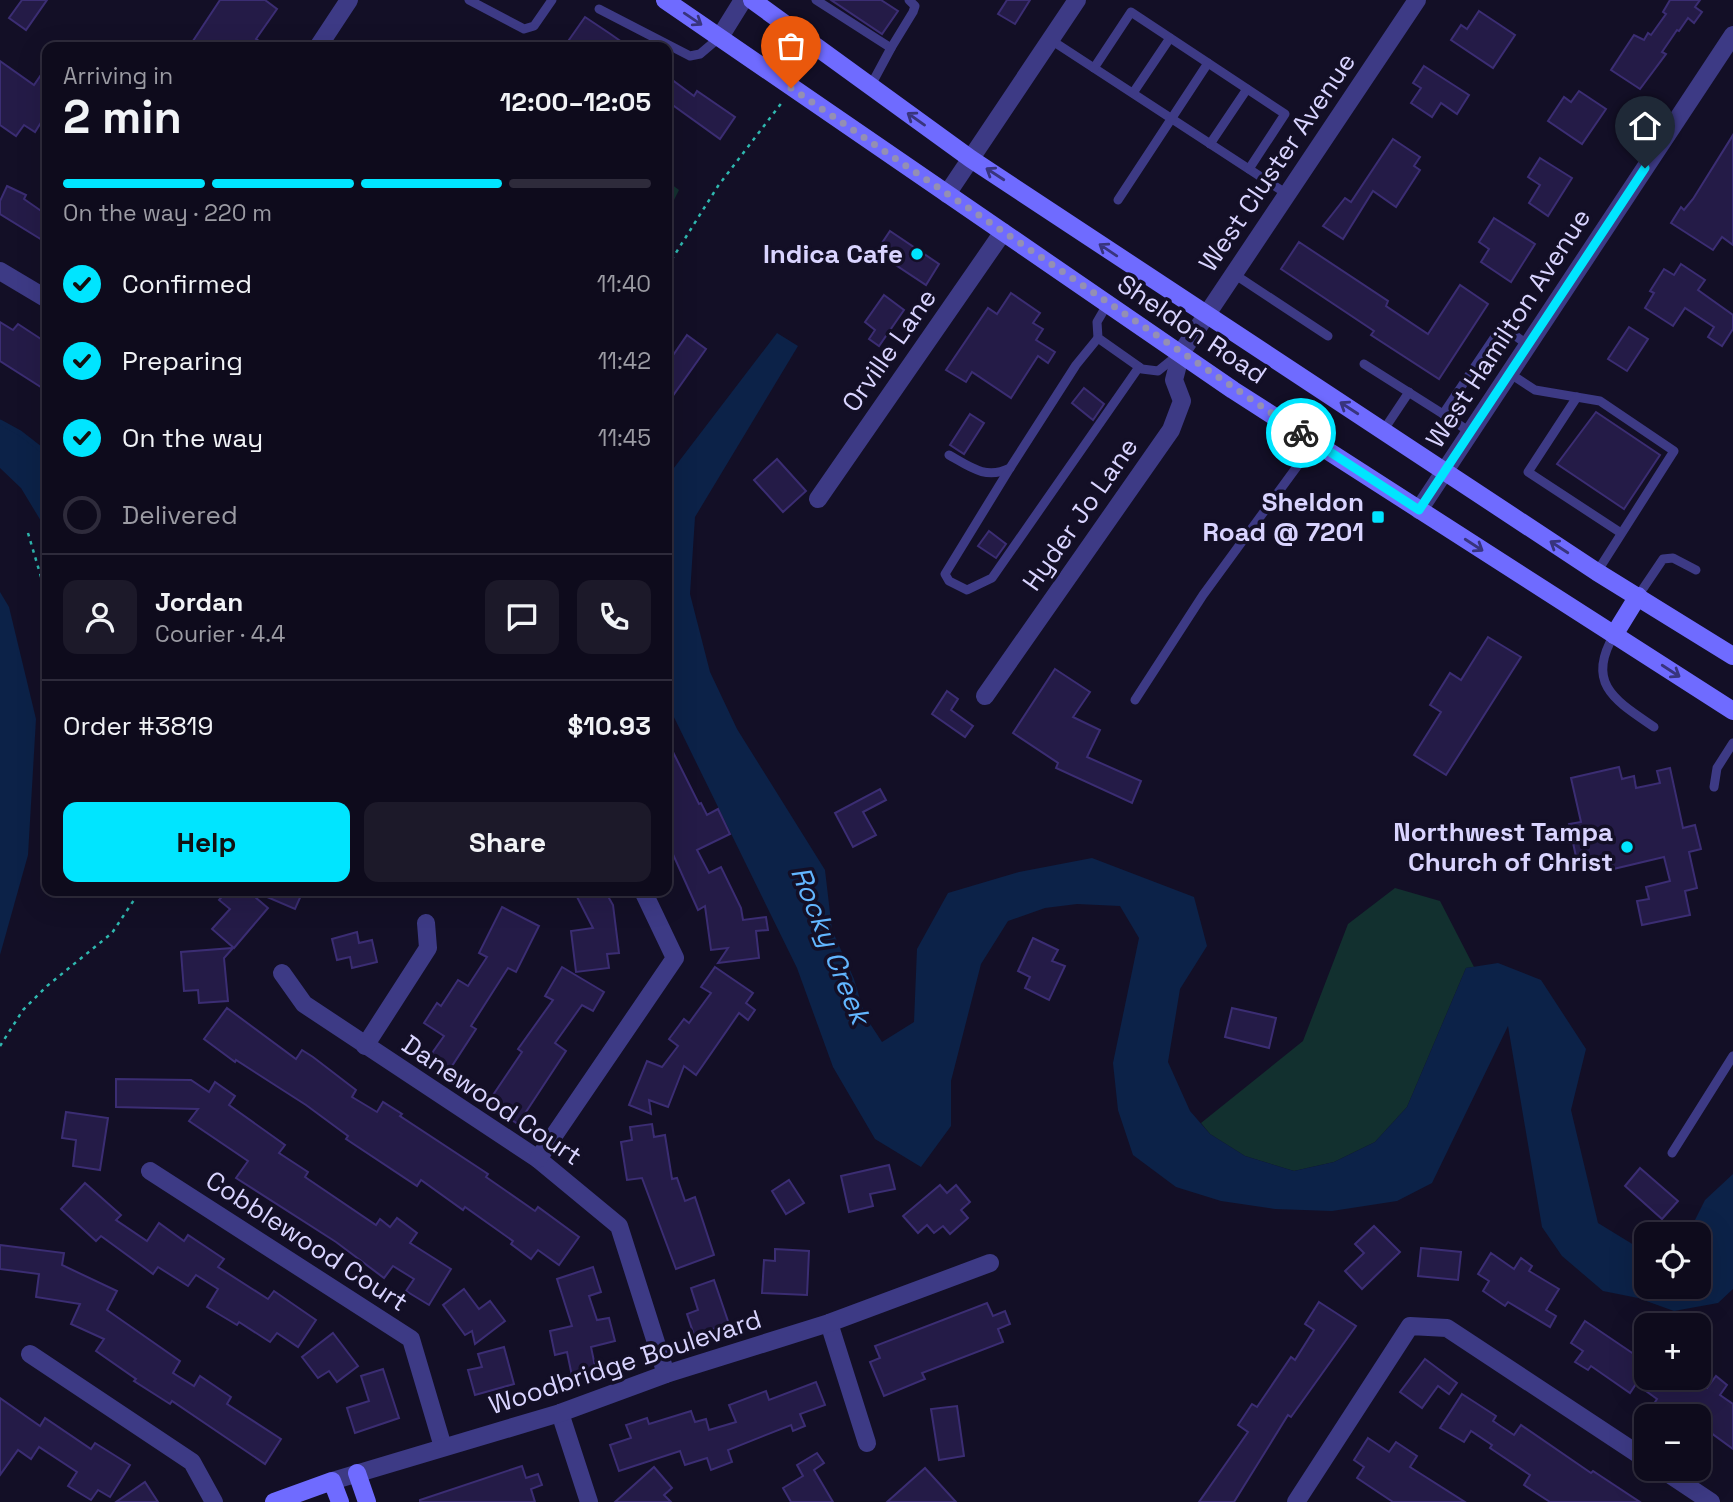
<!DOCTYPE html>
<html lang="en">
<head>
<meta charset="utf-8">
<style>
  :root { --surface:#0e0b1c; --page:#1c1929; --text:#f1f3f6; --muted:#9b9ba3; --line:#2e2b3b; --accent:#00e5ff }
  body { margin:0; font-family:"Space Grotesk",sans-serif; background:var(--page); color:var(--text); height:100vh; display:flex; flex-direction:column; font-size:26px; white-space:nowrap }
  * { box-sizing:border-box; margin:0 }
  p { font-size:23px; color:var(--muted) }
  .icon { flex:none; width:38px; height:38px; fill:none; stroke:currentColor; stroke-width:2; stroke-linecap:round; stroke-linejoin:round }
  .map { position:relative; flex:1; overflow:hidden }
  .details { position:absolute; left:42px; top:42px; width:630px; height:854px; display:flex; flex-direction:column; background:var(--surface); border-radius:14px; box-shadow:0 7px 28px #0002,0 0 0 2px var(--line) }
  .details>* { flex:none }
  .controls { position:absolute; left:1634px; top:1222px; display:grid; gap:14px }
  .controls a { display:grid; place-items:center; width:77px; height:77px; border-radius:14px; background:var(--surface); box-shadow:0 7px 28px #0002,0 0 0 2px var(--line); font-size:35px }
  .pin { position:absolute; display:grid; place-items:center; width:60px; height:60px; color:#fff; margin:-72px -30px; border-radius:50% 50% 50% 0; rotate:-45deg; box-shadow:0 0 7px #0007 }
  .pin .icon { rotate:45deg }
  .courier { position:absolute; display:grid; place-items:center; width:70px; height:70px; margin:-35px; border:5px solid #00e5ff; border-radius:50%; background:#fff; color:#222; box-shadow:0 2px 9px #0007 }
  .head em { font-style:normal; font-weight:700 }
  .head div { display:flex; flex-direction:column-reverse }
  .head { display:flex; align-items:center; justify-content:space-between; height:119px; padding:0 21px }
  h1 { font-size:46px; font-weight:700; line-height:52px }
  .bar { display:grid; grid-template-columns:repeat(4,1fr); gap:10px 7px; align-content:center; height:84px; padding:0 21px }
  .bar i { height:9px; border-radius:5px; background:var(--line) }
  .bar .on { background:var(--accent) }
  .bar p { grid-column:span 4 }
  .line { display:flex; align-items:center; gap:18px; padding:0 21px; border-top:2px solid var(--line) }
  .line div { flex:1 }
  .round { display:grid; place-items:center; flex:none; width:74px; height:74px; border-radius:14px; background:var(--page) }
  ol { padding:0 21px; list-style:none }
  li { display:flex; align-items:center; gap:21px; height:77px }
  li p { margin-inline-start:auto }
  li .icon { padding:7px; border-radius:50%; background:var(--accent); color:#111; stroke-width:4 }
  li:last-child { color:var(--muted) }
  li i { width:38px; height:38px; border:4px solid var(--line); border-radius:50% }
  .cta { display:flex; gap:14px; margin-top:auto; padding:14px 21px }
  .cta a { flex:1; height:80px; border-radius:14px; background:var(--accent); color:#111; font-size:28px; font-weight:700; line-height:80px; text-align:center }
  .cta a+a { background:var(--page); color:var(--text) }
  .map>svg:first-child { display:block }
</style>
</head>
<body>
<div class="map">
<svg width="1733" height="1502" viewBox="0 0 1733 1502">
  <rect width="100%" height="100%" fill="#130f26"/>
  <g fill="#12302f">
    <path d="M667 181 679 190 667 214Z"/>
    <path d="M1395 888 1440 901 1474 967 1466 968 1407 1107 1375 1142 1334 1162 1294 1171 1245 1156 1210 1134 1201 1123 1303 1041 1348 924Z"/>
  </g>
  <g fill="#0c2248">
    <path d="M777 333 798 346 695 517 690 594 710 672 737 729 825 870 832 930 854 979 865 1016 882 1042 914 1022 917 949 948 893 1019 872 1092 858 1194 897 1207 946 1180 989 1168 1062 1190 1111 1210 1134 1245 1156 1294 1171 1334 1162 1375 1142 1407 1107 1466 968 1498 963 1541 980 1586 1049 1571 1110 1598 1223 1647 1253V1286H1699V1234H1688L1705 1200 1733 1174V1289L1718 1303 1674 1311 1638 1298 1603 1291 1562 1256 1542 1227 1508 1026 1432 1183 1397 1201 1332 1211 1275 1209 1221 1201 1176 1187 1133 1155 1118 1110 1113 1063 1139 938 1120 906 1077 904 1045 908 1008 921 981 964 951 1081V1126L921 1167 875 1139 833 1067 797 968 667 703V477Z"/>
    <path d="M0 420 47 454V531L21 488 0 468Z"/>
    <path d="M0 592 9 607 36 719 28 855 0 955Z"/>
  </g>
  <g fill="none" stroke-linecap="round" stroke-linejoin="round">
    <path stroke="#0c2248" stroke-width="5" d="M0 422 20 433 47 454"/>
  </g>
  <g fill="#241b47" stroke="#3b2d73" stroke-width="2">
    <path d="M22 0H47L26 30 9 18Z"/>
    <path d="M220 0H265L277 9 256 39 269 47H189Z"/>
    <path d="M831 0H881L898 11 882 34Z"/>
    <path d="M1007 0H1030L1015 24 998 14Z"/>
    <path d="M1670 0H1700L1695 7 1702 12 1694 23 1688 18 1679 31 1677 30 1662 52 1666 54 1640 89 1611 70 1634 35 1644 40 1648 33 1651 35 1666 14 1663 12Z"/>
    <path d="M1479 11 1515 35 1493 68 1451 40 1461 25 1467 29Z"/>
    <path d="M585 17 609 33 629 47H564Z"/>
    <path d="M0 61 34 85 47 66V113L35 132 24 125 16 136 0 125Z"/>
    <path d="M1424 66 1469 95 1457 114 1441 103 1432 117 1411 103 1421 88 1413 83Z"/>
    <path d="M667 76 694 96 697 91 735 117 720 139 667 101Z"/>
    <path d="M1579 91 1606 109 1582 144 1548 121 1564 97 1571 102Z"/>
    <path d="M1733 135V245L1722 237 1713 250 1671 223 1681 207 1684 210 1693 199Z"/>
    <path d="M1393 139 1420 157 1414 166 1420 170 1396 207 1373 191 1343 239 1323 226 1345 198 1351 202Z"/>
    <path d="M1540 158 1572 178 1548 216 1529 203 1540 185 1528 177Z"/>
    <path d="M7 186 26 195 24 199 47 215V243L0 214V201Z"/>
    <path d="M1494 218 1535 244 1511 282 1481 262 1489 249 1479 242Z"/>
    <path d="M890 231 939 264 926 285 876 252Z"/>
    <path d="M1299 242 1388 301 1386 306 1428 334 1460 285 1488 304 1439 379 1371 335 1374 331 1281 269Z"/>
    <path d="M1681 264 1705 280 1698 290 1733 315V329L1722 346 1708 337 1714 327 1685 308 1673 326 1645 308 1654 293 1650 291 1664 269 1674 275Z"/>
    <path d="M1011 293 1040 313 1033 323 1043 329 1036 340 1055 352 1048 363 1038 356 1011 398 972 372 966 382 946 370 988 308 997 314Z"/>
    <path d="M884 295 904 310 879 346 869 339 875 330 865 322Z"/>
    <path d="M0 322 13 330 18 324 47 343V391L0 361Z"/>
    <path d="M1629 327 1648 339 1627 371 1608 359Z"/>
    <path d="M687 335 706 349 667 404V364Z"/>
    <path d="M1084 388 1104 404 1093 420 1072 403Z"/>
    <path d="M1596 412 1660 455 1624 509 1557 464Z"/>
    <path d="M970 414 984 423 964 454 950 445Z"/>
    <path d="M777 459 806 491 783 512 754 480Z"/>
    <path d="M989 531 1006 544 996 558 978 546Z"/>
    <path d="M1488 637 1521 657 1446 775 1414 755 1441 712 1430 705 1450 673 1461 680Z"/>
    <path d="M1055 669 1090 692 1073 717 1100 730 1087 757 1141 781 1132 803 1056 768 1058 763 1013 733Z"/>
    <path d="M947 691 958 699 951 710 973 726 965 737 932 714Z"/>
    <path d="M667 740 699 804 701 803 707 815 718 809 730 834 697 850 709 873 721 867 741 908 743 920 766 917 768 930 756 931 759 958 718 963 728 948 711 950 705 906 698 910 667 841Z"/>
    <path d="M1619 767 1622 779 1634 776 1636 788 1660 783 1657 771 1670 768 1683 828 1695 825 1701 849 1689 852 1697 888 1685 891 1690 915 1642 925 1637 901 1649 899 1646 887 1670 881 1664 857 1605 871 1602 861 1578 866 1569 824 1581 822 1571 778Z"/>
    <path d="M880 789 886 800 863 812 876 835 853 847 835 813Z"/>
    <path d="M227 891H248L268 908 234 948 212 929 230 909 219 900Z"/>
    <path d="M253 891H303L295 909Z"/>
    <path d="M574 891H605L613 905 619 953 607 954 609 968 576 972 571 931 593 928Z"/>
    <path d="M502 907 539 926 516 972 508 968 471 1026 476 1029 450 1069 430 1056 444 1036 424 1023 437 1003 441 1006 458 980 468 986 487 957 479 953Z"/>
    <path d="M357 932 359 943 372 940 377 962 352 968 350 957 337 960 332 939Z"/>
    <path d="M1033 938 1058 950 1052 961 1065 966 1049 1000 1025 988 1030 977 1018 971Z"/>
    <path d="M233 948 224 958 228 1001 199 1003 198 990 184 991 181 952Z"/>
    <path d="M562 967 604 992 593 1011 582 1005 555 1043 566 1051 518 1124 487 1104 522 1052 518 1049 553 1000 545 996Z"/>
    <path d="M715 967 753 993 746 1003 755 1010 748 1020 739 1013 696 1075 684 1066 668 1107 649 1100 651 1114 629 1105 647 1061 662 1067 678 1046 669 1039 684 1019 689 1023 711 993 701 987Z"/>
    <path d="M227 1008 296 1059 302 1050 313 1057 356 1090 352 1097 377 1112 383 1102 402 1114 400 1116 488 1174 486 1177 535 1211 538 1207 579 1237 559 1265 538 1250 531 1259 511 1244 513 1241 465 1207 463 1210 421 1180 417 1186 346 1139 348 1136 306 1105 236 1060 235 1062 204 1039Z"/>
    <path d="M1232 1008 1276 1018 1269 1048 1225 1037Z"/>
    <path d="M116 1079 191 1080 209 1092 215 1082 235 1096 229 1105 285 1145 279 1153 308 1172 305 1177 376 1225 380 1219 390 1227 397 1218 417 1233 410 1243 451 1269 429 1305 406 1291 414 1279 393 1266 384 1278 336 1242 236 1178 248 1161 189 1121 198 1109 116 1107Z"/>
    <path d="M66 1112 108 1118 100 1170 73 1166 76 1140 62 1138Z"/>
    <path d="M652 1124 654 1137 665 1135 672 1179 677 1178 685 1201 695 1197 714 1255 676 1269 642 1178 627 1180 621 1142 632 1140 630 1127Z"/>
    <path d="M889 1165 895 1189 870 1194 873 1206 849 1212 841 1176Z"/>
    <path d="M1640 1168 1678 1201 1662 1219 1625 1186Z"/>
    <path d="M789 1180 804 1203 786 1214 772 1191Z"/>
    <path d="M85 1183 121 1215 116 1220 147 1241 159 1223 184 1241 188 1235 224 1259 218 1267 268 1299 274 1291 316 1320 298 1347 277 1333 270 1342 239 1322 237 1325 207 1307 218 1289 196 1275 188 1286 158 1267 153 1274 101 1236 96 1241 61 1209Z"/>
    <path d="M940 1185 947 1193 956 1185 970 1202 961 1210 968 1218 950 1234 943 1226 934 1233 927 1225 918 1233 903 1216Z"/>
    <path d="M1374 1226 1400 1252 1362 1289 1345 1271 1364 1253 1355 1244Z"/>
    <path d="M0 1245 64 1253 62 1265 117 1291 107 1310 180 1361 173 1373 194 1386 200 1376 231 1397 227 1404 281 1439 265 1464 172 1401 170 1404 134 1381 136 1379 96 1351 104 1339 71 1324 80 1304 36 1297 39 1274 0 1269Z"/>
    <path d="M1421 1248 1461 1252 1458 1280 1418 1276Z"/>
    <path d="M775 1249 809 1251 807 1295 762 1293 764 1260 775 1261Z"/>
    <path d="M1491 1253 1514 1269 1521 1258 1532 1266 1529 1271 1559 1289 1546 1310 1556 1316 1550 1327 1508 1302 1505 1306 1483 1291 1489 1281 1478 1274Z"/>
    <path d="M593 1267 601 1292 589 1296 597 1320 609 1318 615 1341 591 1347 596 1371 572 1376 567 1352 555 1355 550 1331 572 1326 557 1279Z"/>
    <path d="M714 1280 729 1324 694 1335 687 1314 698 1310 691 1288Z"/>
    <path d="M464 1289 479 1309 490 1301 505 1321 475 1344 472 1331 465 1335 443 1305Z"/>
    <path d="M1319 1302 1356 1326 1291 1417 1288 1415 1234 1502H1199L1248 1432 1238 1425 1252 1404 1257 1407 1291 1357 1295 1360 1314 1330 1305 1324Z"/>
    <path d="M987 1303 993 1316 1005 1311 1010 1324 998 1329 1003 1342 922 1373 925 1379 884 1396 870 1362 880 1358 875 1346Z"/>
    <path d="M1585 1321 1647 1363V1377H1691L1707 1388 1716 1376 1727 1385 1720 1395 1733 1404V1449L1711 1433 1699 1449V1416H1658L1650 1410 1657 1399 1636 1384 1630 1393 1591 1366 1588 1370 1575 1362 1583 1351 1571 1343Z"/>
    <path d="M333 1333 358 1366 337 1382 329 1371 318 1378 302 1357Z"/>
    <path d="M504 1347 514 1384 475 1395 468 1370 482 1367 478 1354Z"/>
    <path d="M1425 1359 1457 1383 1449 1394 1438 1386 1422 1408 1400 1392Z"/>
    <path d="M383 1369 399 1418 355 1433 347 1408 369 1401 361 1376Z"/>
    <path d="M816 1382 825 1405 800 1414 805 1426 793 1431 791 1425 728 1450 732 1462 711 1470 707 1458 685 1465 680 1451 619 1471 610 1445 631 1438 626 1425 647 1418 649 1424 691 1411 695 1422 706 1419 709 1430 736 1422 729 1405 766 1391 769 1400Z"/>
    <path d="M1462 1394 1496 1416 1493 1421 1514 1435 1521 1425 1591 1473 1593 1471 1640 1502H1550L1524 1485 1530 1475 1490 1448 1492 1445 1471 1431 1464 1442 1440 1428Z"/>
    <path d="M0 1398 40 1426 45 1418 91 1449 95 1443 130 1465 110 1497 98 1490 91 1500 68 1486 77 1472 39 1447 31 1459 18 1450 0 1475Z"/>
    <path d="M957 1406 964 1456 939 1460 931 1409Z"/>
    <path d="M1368 1438 1389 1452 1396 1442 1417 1456 1410 1467 1465 1502H1393L1357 1478 1364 1467 1354 1460Z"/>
    <path d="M817 1453 824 1463 814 1470 833 1502H791L783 1488 803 1476 797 1465Z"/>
    <path d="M522 1466 526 1478 538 1474 542 1485 531 1489 535 1502H420V1500Z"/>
    <path d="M654 1467 672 1488 664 1495 671 1502H615Z"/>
    <path d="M925 1468 956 1502H887Z"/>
    <path d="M145 1482 158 1502H116Z"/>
  </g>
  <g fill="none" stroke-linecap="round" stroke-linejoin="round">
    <g stroke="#2fb8b0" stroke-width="2.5" stroke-dasharray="3.5 5" stroke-linecap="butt">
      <path d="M667 267 718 186 783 101"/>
      <path d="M28 533 47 597"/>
      <path d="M0 1046 23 1010 47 986 112 933 140 891"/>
    </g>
    <g stroke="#3d3a85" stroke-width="9">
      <path d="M469 0 524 29 534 26 552 0"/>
      <path d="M816 0 891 48 870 87"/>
      <path d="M599 9 690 56 700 54 720 37"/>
      <path d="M1051 40 1287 194"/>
      <path d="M891 48 913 12 915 6 909 0"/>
      <path d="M1094 68 1131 12 1285 114 1249 169"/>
      <path d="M1133 93 1170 38"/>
      <path d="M1210 144 1247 89"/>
      <path d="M1118 200 1208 63"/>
      <path d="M1234 274 1328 336"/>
      <path d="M1108 303 1097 322 1098 338 1142 369 1158 371 1179 354"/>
      <path d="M1364 364 1443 414"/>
      <path d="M1509 373 1535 390 1600 401 1674 451 1597 572"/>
      <path d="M1577 397 1528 472 1621 533"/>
      <path d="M1383 431 1409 392"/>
      <path d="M1470 432 1443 414 1502 326 1528 345"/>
      <path d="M949 455C970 467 986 480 1010 468L1076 365 1098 338"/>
      <path d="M1010 468 945 574 949 581 967 590 992 578 1139 367"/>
      <path d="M1638 596 1663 559 1673 558 1696 570"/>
      <path d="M1614 635C1585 684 1616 701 1654 727"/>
      <path d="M1135 700 1203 595 1315 442"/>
      <path d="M1714 787 1717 768 1733 743"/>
      <path d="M1672 1153 1733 1056"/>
    </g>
    <g stroke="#3d3a85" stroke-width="18">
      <path d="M720 37 743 0"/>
      <path d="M318 47 349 0"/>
      <path d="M947 194 1077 0"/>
      <path d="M0 271 47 299"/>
      <path d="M818 499 1003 232"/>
      <path d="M1419 510 1733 35"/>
      <path d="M985 696 1171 430 1182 401 1174 380 1181 353 1417 0"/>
      <path d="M282 973 304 1004 538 1159 619 1226 666 1374"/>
      <path d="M365 1046 428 948 426 923"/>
      <path d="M538 1159 675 958 643 891"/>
      <path d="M150 1171 411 1339 443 1447"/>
      <path d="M829 1323 867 1443"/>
      <path d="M30 1354 192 1462 214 1502"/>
      <path d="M560 1413 589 1502"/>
      <path d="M1660 1468 1711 1502"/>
      <path d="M332 1481 560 1413 666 1374 829 1323 990 1263"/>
      <path d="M1296 1502 1410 1326 1447 1328 1647 1460"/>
    </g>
    <g stroke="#6f6bff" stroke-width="18">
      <path d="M665 0 1233 390 1733 711"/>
      <path d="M752 0 971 159 1597 572 1733 656"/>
      <path d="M1614 635 1638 596"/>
      <path d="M357 1473 367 1502"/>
      <path d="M274 1502 332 1481 340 1502"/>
    </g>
  </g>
  <defs><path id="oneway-shaft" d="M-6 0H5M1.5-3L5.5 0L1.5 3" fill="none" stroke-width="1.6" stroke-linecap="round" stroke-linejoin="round" transform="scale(1.75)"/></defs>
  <g stroke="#38347d">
    <use href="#oneway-shaft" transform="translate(693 19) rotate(34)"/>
    <use href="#oneway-shaft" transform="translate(916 119) rotate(-145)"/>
    <use href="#oneway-shaft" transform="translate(995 174) rotate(-147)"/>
    <use href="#oneway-shaft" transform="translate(1108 250) rotate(-146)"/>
    <use href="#oneway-shaft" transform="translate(1349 408) rotate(-147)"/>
    <use href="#oneway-shaft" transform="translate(1474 545) rotate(33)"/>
    <use href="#oneway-shaft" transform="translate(1559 547) rotate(-147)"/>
    <use href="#oneway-shaft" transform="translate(1671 671) rotate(33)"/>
  </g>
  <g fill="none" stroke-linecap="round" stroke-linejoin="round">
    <path stroke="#948fb3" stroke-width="7" stroke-dasharray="0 12.6" d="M791 88 1301 433"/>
    <path stroke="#00e5ff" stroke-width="9" d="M1301 433 1419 510 1645 168"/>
  </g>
  <g fill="#00e5ff" stroke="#130f26" stroke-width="2.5">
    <circle cx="917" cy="254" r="7"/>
    <rect x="1371" y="510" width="14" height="14" rx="3.5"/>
    <circle cx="1627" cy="847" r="7"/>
  </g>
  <g text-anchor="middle" stroke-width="7" stroke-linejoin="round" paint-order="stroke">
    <g font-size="26" fill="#d9d4ff" stroke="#130f26">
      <text transform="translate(1277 162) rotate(-56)" y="9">West Cluster Avenue</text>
      <text transform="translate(1508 328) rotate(-57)" y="9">West Hamilton Avenue</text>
      <text transform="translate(1192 329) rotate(34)" y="9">Sheldon Road</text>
      <text transform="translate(889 350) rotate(-55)" y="9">Orville Lane</text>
      <text transform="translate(1080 514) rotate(-55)" y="9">Hyder Jo Lane</text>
      <text transform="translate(492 1100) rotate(34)" y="9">Danewood Court</text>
      <text transform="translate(307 1241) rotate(33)" y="9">Cobblewood Court</text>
      <text transform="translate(625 1362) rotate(-18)" y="9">Woodbridge Boulevard</text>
    </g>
    <g font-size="26" font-weight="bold" fill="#d9d4ff" stroke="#130f26" text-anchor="end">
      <text x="903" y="263">Indica Cafe</text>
      <text x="1364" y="511">Sheldon<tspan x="1364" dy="30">Road @ 7201</tspan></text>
      <text x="1613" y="841">Northwest Tampa<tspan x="1613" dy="30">Church of Christ</tspan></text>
    </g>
    <g font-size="28" font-style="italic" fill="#62b6ff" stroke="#130f26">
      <text transform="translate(831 945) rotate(68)" y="10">Rocky Creek</text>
    </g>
  </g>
</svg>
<div class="controls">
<a><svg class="icon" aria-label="locate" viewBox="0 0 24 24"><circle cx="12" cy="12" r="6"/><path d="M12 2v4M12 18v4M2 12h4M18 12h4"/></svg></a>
<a>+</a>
<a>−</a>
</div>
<div class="pin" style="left:791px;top:88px;background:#ea580c"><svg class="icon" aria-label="bag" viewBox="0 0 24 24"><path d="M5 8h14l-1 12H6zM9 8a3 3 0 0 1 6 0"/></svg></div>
<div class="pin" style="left:1645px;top:168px;background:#1f2937"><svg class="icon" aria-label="home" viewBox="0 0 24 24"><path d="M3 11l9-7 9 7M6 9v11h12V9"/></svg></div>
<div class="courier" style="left:1301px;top:433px"><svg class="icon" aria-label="bike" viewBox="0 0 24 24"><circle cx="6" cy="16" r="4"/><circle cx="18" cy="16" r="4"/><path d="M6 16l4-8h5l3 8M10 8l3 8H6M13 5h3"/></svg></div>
<section class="details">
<div class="head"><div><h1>2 min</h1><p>Arriving in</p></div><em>12:00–12:05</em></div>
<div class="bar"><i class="on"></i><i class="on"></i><i class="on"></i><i></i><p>On the way · 220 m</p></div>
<ol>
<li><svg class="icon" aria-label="check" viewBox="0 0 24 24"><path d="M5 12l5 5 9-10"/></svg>Confirmed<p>11:40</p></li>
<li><svg class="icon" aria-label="check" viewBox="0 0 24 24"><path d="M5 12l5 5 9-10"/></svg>Preparing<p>11:42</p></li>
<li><svg class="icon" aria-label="check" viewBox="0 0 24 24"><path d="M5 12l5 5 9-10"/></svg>On the way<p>11:45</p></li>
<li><i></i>Delivered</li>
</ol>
<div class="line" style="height:126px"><a class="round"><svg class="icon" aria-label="person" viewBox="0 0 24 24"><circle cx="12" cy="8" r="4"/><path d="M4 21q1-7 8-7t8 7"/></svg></a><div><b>Jordan</b><p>Courier · 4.4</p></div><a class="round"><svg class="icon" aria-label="chat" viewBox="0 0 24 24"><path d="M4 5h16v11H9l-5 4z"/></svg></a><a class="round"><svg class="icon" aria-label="phone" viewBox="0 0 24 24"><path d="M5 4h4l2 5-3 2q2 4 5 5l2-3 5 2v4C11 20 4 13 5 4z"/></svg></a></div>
<div class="line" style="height:91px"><div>Order #3819</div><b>$10.93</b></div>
<div class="cta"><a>Help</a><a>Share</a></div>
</section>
</div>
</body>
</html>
